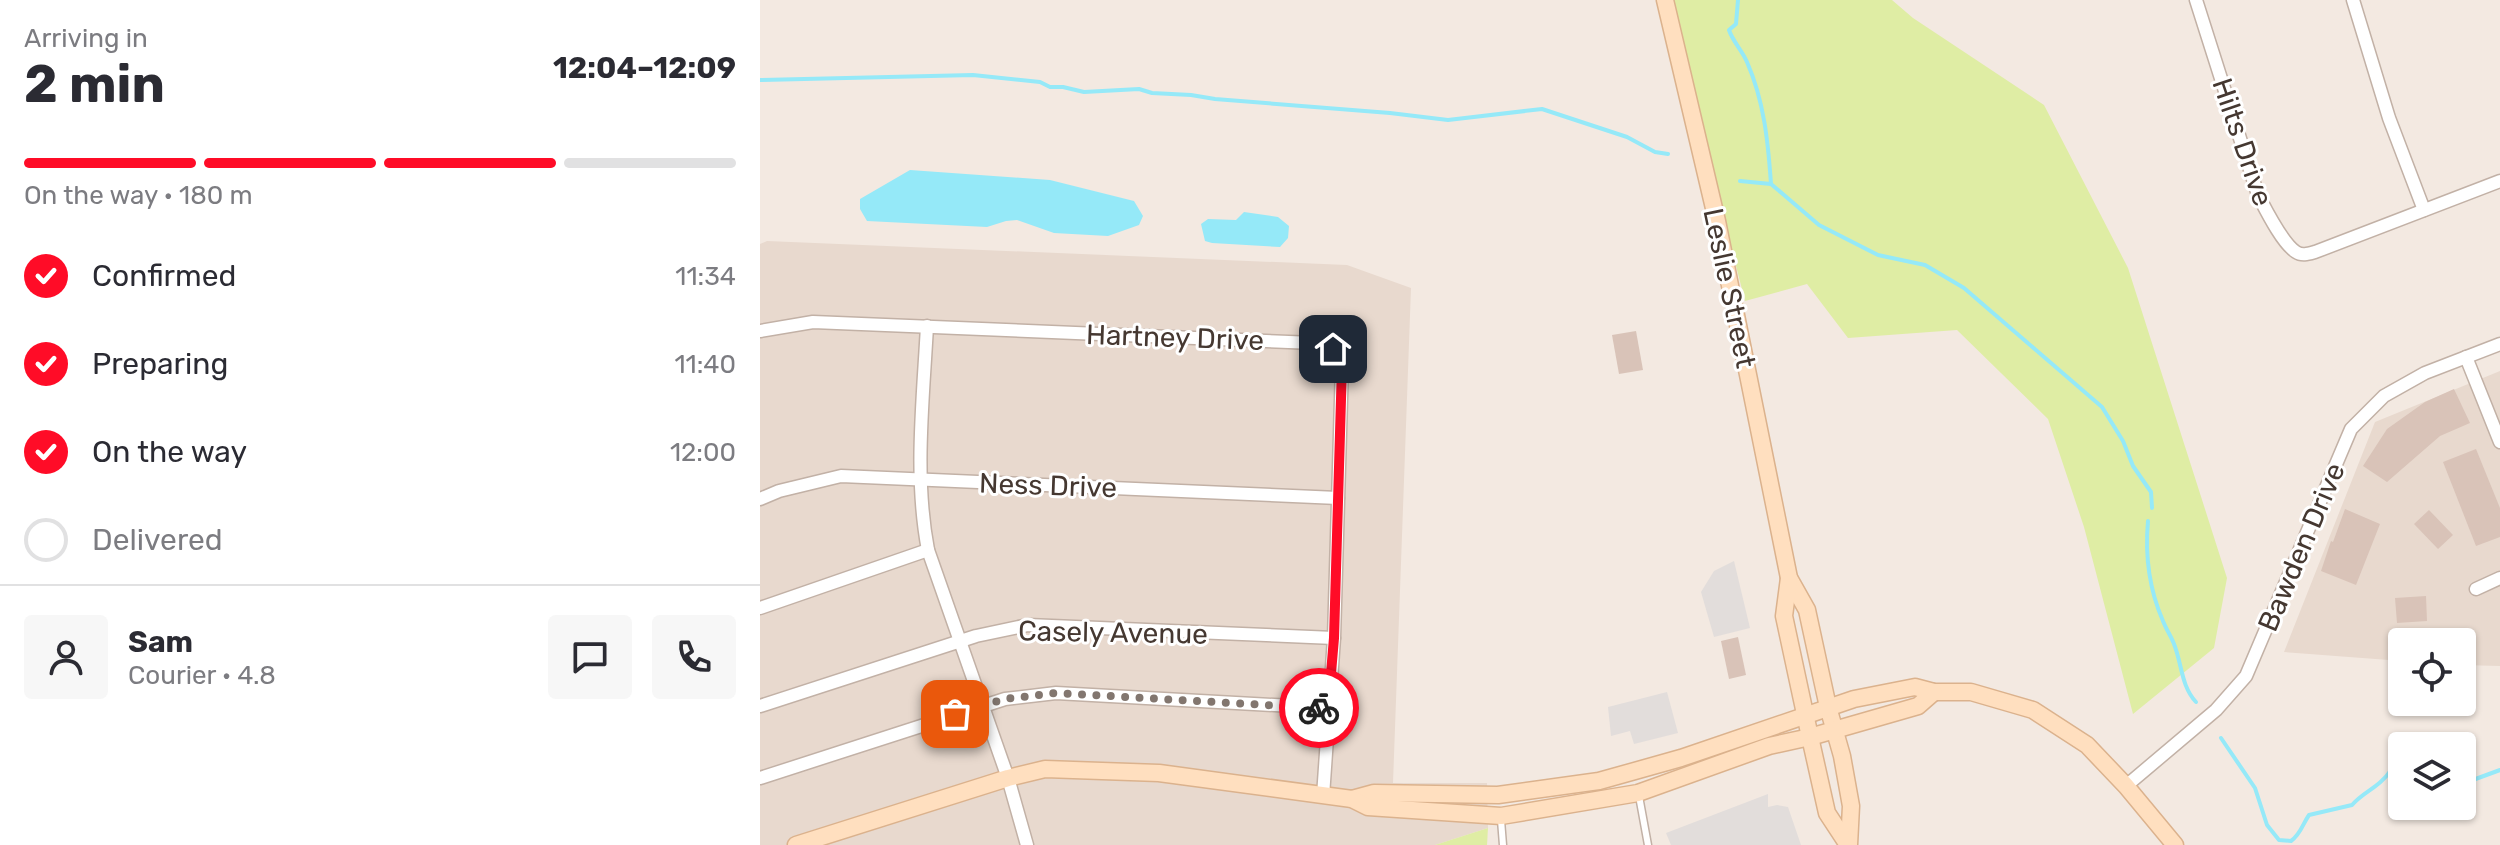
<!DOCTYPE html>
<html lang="en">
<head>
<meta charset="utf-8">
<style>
  :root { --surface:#fff; --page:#f7f7f7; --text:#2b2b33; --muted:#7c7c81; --line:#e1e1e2; --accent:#ff0c27 }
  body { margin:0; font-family:Rubik,sans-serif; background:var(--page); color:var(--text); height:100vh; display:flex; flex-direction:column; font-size:30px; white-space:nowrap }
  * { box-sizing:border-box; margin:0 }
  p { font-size:26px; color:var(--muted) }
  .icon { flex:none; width:44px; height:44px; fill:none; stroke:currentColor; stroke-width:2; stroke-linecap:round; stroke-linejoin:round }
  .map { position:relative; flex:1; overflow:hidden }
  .details { display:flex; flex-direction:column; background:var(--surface); width:760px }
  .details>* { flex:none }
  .buttons { position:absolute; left:1628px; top:628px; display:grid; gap:16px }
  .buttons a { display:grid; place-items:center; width:88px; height:88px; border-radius:8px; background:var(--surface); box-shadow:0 2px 6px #0004; font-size:40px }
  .pin { position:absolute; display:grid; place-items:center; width:68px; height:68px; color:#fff; margin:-34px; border-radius:16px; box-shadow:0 4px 12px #0006 }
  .courier { position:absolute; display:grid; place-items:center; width:80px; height:80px; margin:-40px; border:6px solid #ff0c27; border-radius:50%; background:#fff; color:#222; box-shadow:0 2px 10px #0007 }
  .summary em { font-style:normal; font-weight:700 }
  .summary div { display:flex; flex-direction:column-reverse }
  .summary { display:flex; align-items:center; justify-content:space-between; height:136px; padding:0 24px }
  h1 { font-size:52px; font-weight:700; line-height:60px }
  .bar { display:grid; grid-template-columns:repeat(4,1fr); gap:12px 8px; align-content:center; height:96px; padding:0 24px }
  .bar i { height:10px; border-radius:6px; background:var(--line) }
  .bar .active { background:var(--accent) }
  .bar p { grid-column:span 4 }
  .line { display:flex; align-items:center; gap:20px; padding:0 24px; border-top:2px solid var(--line) }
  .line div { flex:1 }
  .round { display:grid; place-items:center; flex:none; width:84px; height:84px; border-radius:8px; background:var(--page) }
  ol { padding:0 24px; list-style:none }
  li { display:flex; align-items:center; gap:24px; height:88px }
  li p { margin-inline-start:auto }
  li .icon { padding:8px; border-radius:50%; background:var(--accent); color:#fff; stroke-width:4 }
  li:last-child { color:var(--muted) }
  li i { width:44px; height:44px; border:4px solid var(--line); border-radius:50% }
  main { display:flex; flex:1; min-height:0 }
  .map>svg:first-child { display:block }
</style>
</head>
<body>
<main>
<section class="details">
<div class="summary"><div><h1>2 min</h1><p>Arriving in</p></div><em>12:04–12:09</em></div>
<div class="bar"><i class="active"></i><i class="active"></i><i class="active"></i><i></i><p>On the way · 180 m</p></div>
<ol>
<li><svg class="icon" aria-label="check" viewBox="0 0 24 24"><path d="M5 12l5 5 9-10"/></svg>Confirmed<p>11:34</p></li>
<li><svg class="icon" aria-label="check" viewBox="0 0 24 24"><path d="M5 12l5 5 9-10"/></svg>Preparing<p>11:40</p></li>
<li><svg class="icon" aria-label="check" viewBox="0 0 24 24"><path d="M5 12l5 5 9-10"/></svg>On the way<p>12:00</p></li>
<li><i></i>Delivered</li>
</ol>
<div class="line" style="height:144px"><a class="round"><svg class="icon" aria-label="person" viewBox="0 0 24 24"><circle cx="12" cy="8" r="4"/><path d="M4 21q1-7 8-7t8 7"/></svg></a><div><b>Sam</b><p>Courier · 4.8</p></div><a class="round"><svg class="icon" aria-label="chat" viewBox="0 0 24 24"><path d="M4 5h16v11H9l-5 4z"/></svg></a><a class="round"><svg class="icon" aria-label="phone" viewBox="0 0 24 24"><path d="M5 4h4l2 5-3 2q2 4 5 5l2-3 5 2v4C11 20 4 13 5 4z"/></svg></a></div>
</section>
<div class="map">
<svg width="1740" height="845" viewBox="0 0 1740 845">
  <rect width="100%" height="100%" fill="#f3e9e1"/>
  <g fill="#e8d9ce">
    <path d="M7 241 587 265 651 288 633 783H727L728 828 675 845H0V244Z"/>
    <path d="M1740 371V666L1702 665V642H1642V661L1524 652 1615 422Z"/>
  </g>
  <g fill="#dfeda4">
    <path d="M908 0H1132L1153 18 1284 105 1368 268 1467 578 1454 648 1373 714 1324 527 1288 419 1197 330 1088 338 1047 284 985 301Z"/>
    <path d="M728 828 727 845H675Z"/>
  </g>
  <g fill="#e2dddb">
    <path d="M974 561 990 628 954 637 941 592 954 571Z"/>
    <path d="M907 692 918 733 874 744 870 731 851 736 848 707Z"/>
    <path d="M1008 794V807L1017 805 1028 807 1041 845H911L906 833Z"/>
  </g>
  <g fill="#95e9f8">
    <path d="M150 170 290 180 374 201 383 216 379 225 348 236 294 233 257 220 246 221 227 227 107 221 100 209V199Z"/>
    <path d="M484 212 518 217 529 226 528 238 520 247 452 243 445 241 441 224 448 219 476 220Z"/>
  </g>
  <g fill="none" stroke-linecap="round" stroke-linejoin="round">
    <g stroke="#95e9f8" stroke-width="4">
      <path d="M978 0 976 24 969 30C973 42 982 50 987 62 1004 101 1008 141 1011 184"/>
      <path d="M0 80 213 75 280 82 290 87H303L324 92 379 89 392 93 431 95 455 99 630 113 688 120 782 109 867 137 895 152 908 154"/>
      <path d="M980 181 1011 184 1059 225 1118 255 1165 265 1204 288 1342 407 1363 441 1373 466 1391 492 1392 508"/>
      <path d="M1388 521C1385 554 1389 589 1403 621 1406 629 1411 636 1414 644 1422 664 1421 686 1436 702"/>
      <path d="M1461 738 1495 788 1507 825 1519 840 1531 841C1541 834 1542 825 1549 815L1592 805C1604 791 1619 788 1631 770L1642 768"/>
      <path d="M1702 784 1740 770"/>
    </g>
  </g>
  <g fill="#d9c3b8">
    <path d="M876 331 883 370 859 374 852 335Z"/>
    <path d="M1694 389 1710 423 1680 436 1627 482 1603 466 1627 429 1665 402Z"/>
    <path d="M1716 449 1740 508V537L1716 546 1683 462Z"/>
    <path d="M1585 509 1620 524 1596 585 1561 571 1571 541 1573 542Z"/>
    <path d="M1669 510 1693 535 1678 549 1654 524Z"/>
    <path d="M1666 596 1667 621 1637 623 1635 598Z"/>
    <path d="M978 637 986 675 969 679 961 641Z"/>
  </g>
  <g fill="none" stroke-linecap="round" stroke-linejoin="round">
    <g stroke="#c2b1a6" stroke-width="9">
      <g id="lane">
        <path d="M879 796 888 845"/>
        <path d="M741 820 743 845"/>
      </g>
    </g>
    <g stroke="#c2b1a6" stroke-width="15">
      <g id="street">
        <path d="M1436 0 1498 195C1506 210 1522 243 1536 252 1542 256 1548 254 1555 252L1740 181"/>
        <path d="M1593 0 1629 118 1664 210"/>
        <path d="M167 326C163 401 154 477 168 550L248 778 267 845"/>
        <path d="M0 331 53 322 554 343 573 349 582 365 574 638 563 796"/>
        <path d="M1706 357 1740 442"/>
        <path d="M0 499 19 491 81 476 578 498"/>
        <path d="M1716 589 1740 578"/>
        <path d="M0 608 168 550"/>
        <path d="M0 706 216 636 268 625 574 638"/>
        <path d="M0 778 245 699 296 693 568 708"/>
        <path d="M1366 786 1456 710 1486 676 1591 429 1624 396 1665 373 1740 344"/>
      </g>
    </g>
    <g stroke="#dbb28d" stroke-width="19">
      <g id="secondary">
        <path d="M905 0 957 221 1029 578 1047 610 1068 707 1082 756 1091 806 1089 845"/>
        <path d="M1029 578 1024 616 1050 737 1067 813 1088 845"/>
        <path d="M592 799 614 793 738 795 839 781 921 758 1094 699 1155 687 1174 692H1211L1273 710 1327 745 1366 786 1415 845"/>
        <path d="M36 845 248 778 285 769 399 773 592 799 608 807 741 816 878 793 1009 746 1050 737 1158 706 1174 692"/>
      </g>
    </g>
    <use href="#lane" stroke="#fff" stroke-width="6"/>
    <use href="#street" stroke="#fff" stroke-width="12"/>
    <use href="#secondary" stroke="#ffdfbf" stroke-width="16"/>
  </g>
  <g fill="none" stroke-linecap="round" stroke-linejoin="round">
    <path stroke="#82766f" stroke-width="8" stroke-dasharray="0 14.4" d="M195 714 245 699 296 693 559 708"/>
    <path stroke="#ff0c27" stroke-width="10" d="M559 708H568L574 638 582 365 573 349"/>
  </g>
  <g text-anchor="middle" stroke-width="6" stroke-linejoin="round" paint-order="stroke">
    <g font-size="28" fill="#453831" stroke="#fff">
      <text transform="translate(1483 142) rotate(71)" y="10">Hilts Drive</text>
      <text transform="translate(970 288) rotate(78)" y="10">Leslie Street</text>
      <text transform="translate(415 337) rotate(2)" y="10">Hartney Drive</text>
      <text transform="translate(288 485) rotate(2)" y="10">Ness Drive</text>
      <text transform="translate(1541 547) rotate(-67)" y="10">Bawden Drive</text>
      <text transform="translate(353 632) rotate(1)" y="10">Casely Avenue</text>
    </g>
  </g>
</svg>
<div class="buttons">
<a><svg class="icon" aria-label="locate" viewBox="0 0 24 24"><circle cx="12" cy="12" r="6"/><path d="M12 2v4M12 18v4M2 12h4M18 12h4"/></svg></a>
<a><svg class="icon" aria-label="layers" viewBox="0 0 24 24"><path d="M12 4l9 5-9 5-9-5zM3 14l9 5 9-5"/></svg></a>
</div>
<div class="pin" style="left:195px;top:714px;background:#ea580c"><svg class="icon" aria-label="bag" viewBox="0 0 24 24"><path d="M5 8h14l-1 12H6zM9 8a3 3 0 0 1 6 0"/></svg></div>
<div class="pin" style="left:573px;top:349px;background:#1f2937"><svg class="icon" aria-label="home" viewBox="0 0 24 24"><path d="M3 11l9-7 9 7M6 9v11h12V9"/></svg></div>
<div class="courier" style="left:559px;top:708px"><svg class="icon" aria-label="bike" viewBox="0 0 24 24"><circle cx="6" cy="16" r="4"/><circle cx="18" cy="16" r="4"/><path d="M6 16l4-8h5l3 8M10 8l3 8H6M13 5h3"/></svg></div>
</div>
</main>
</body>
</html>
